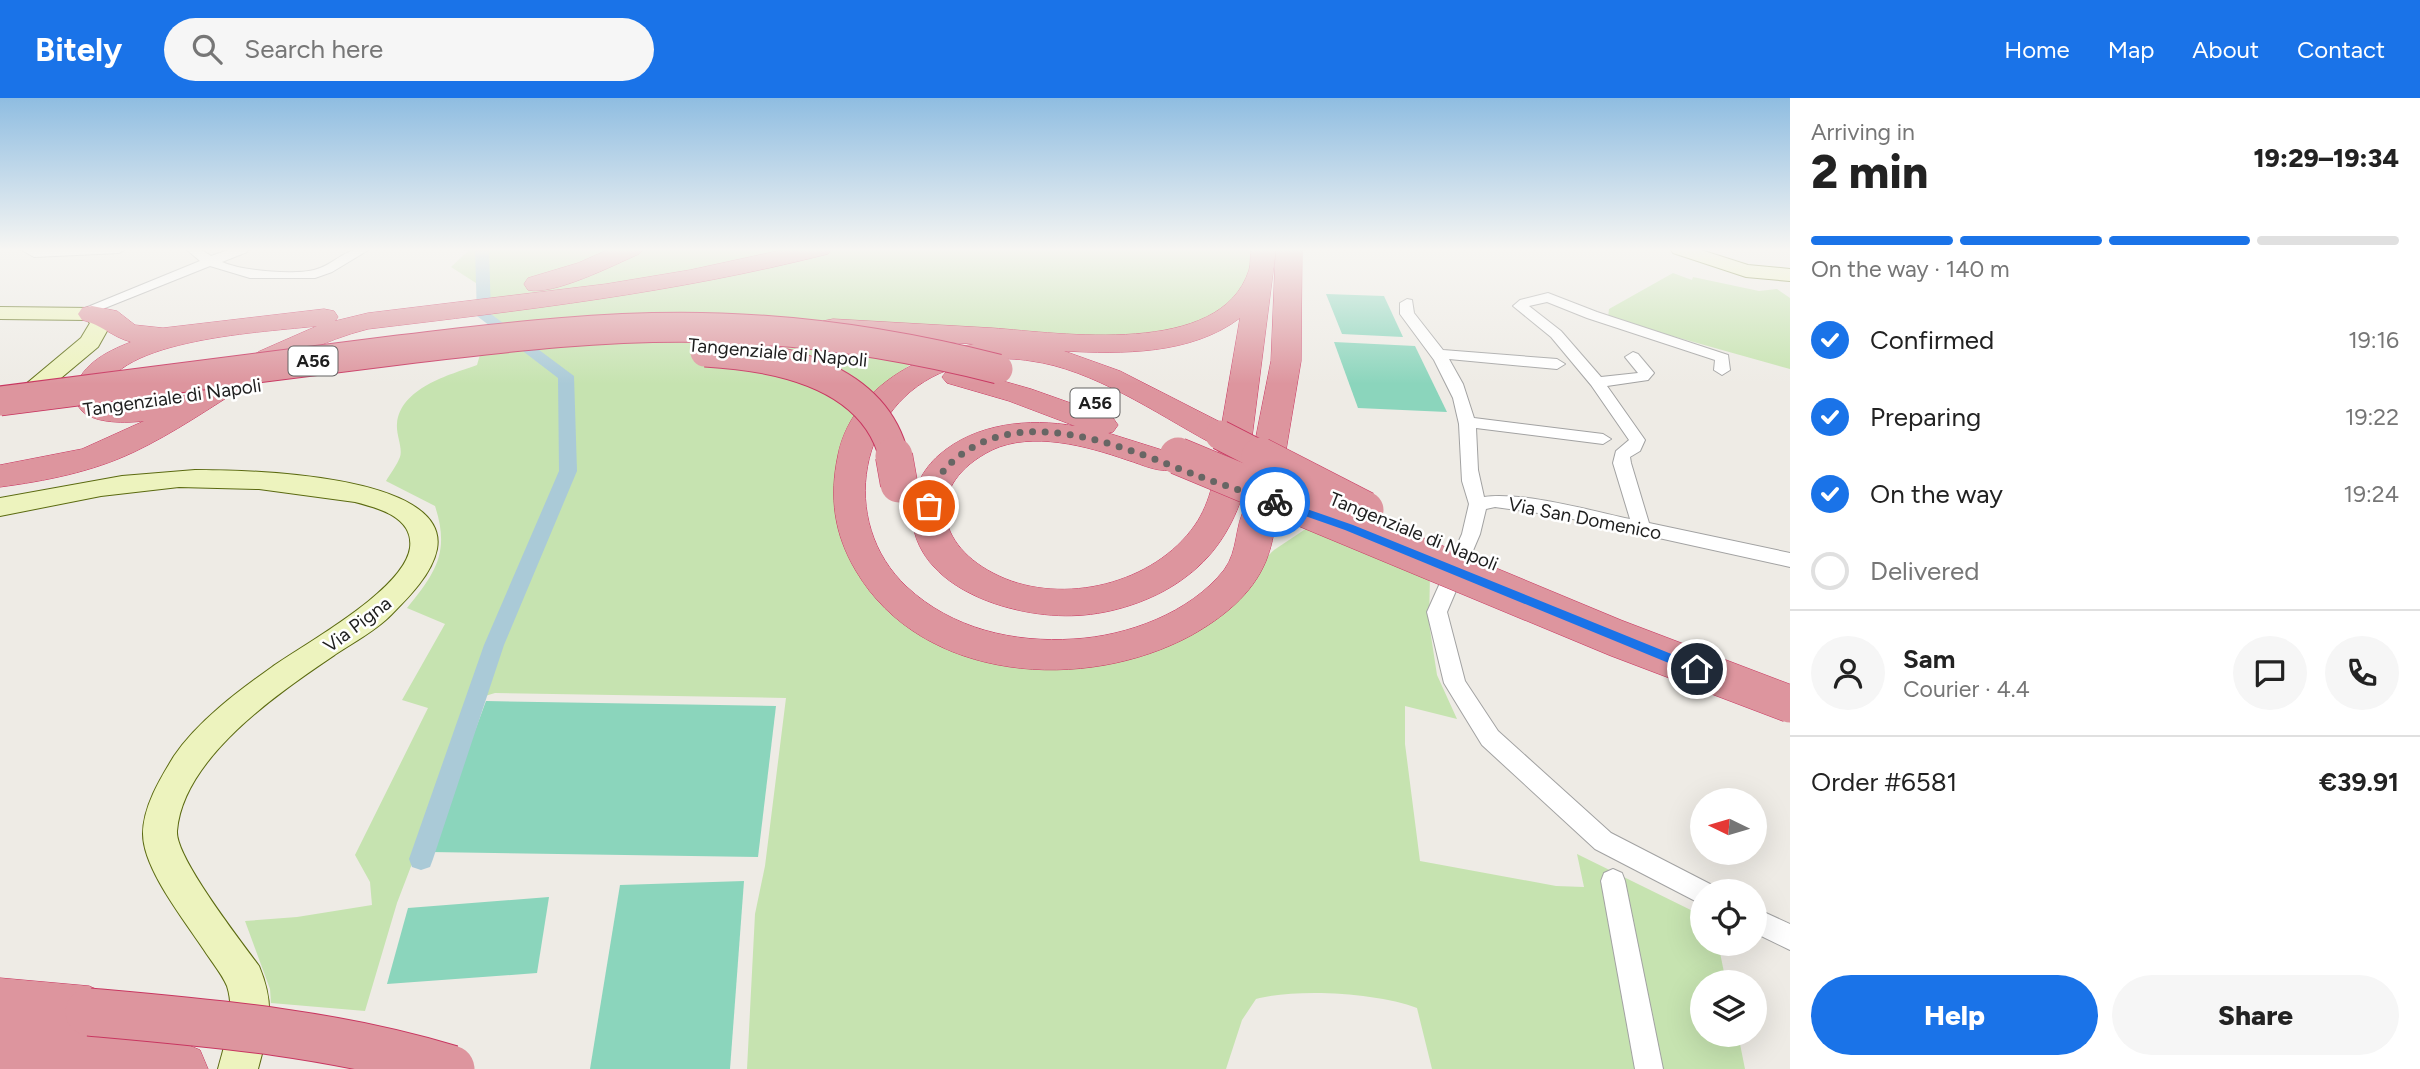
<!DOCTYPE html>
<html lang="en">
<head>
<meta charset="utf-8">
<style>
  :root { --surface:#fff; --page:#f6f6f6; --text:#222; --muted:#767676; --line:#e0e0e0; --accent:#1a73e8 }
  body { margin:0; font-family:Figtree,sans-serif; background:var(--page); color:var(--text); height:100vh; display:flex; flex-direction:column; font-size:26px; white-space:nowrap }
  * { box-sizing:border-box; margin:0 }
  p { font-size:23px; color:var(--muted) }
  .icon { flex:none; width:38px; height:38px; fill:none; stroke:currentColor; stroke-width:2; stroke-linecap:round; stroke-linejoin:round }
  .map { position:relative; flex:1; overflow:hidden }
  .details { display:flex; flex-direction:column; background:var(--surface); width:630px }
  .details>* { flex:none }
  .needle { width:46px; rotate:275deg }
  .fabs { position:absolute; left:1690px; top:690px; display:grid; gap:14px }
  .fabs a { display:grid; place-items:center; width:77px; height:77px; border-radius:50%; background:var(--surface); box-shadow:0 7px 28px #0002; font-size:35px }
  .pin { position:absolute; display:grid; place-items:center; width:60px; height:60px; color:#fff; margin:-30px; border:4px solid #fff; border-radius:50%; box-shadow:0 2px 7px #0007 }
  .courier { position:absolute; display:grid; place-items:center; width:70px; height:70px; margin:-35px; border:5px solid #1a73e8; border-radius:50%; background:#fff; color:#222; box-shadow:0 2px 9px #0007 }
  .head em { font-style:normal; font-weight:800 }
  .head div { display:flex; flex-direction:column-reverse }
  .head { display:flex; align-items:center; justify-content:space-between; height:119px; padding:0 21px }
  h1 { font-size:46px; font-weight:800; line-height:52px }
  .bar { display:grid; grid-template-columns:repeat(4,1fr); gap:10px 7px; align-content:center; height:84px; padding:0 21px }
  .bar i { height:9px; border-radius:5px; background:var(--line) }
  .bar .selected { background:var(--accent) }
  .bar p { grid-column:span 4 }
  .line { display:flex; align-items:center; gap:18px; padding:0 21px; border-top:2px solid var(--line) }
  .line div { flex:1 }
  .round { display:grid; place-items:center; flex:none; width:74px; height:74px; border-radius:37px; background:var(--page) }
  ol { padding:0 21px; list-style:none }
  li { display:flex; align-items:center; gap:21px; height:77px }
  li p { margin-inline-start:auto }
  li .icon { padding:7px; border-radius:50%; background:var(--accent); color:#fff; stroke-width:4 }
  li:last-child { color:var(--muted) }
  li i { width:38px; height:38px; border:4px solid var(--line); border-radius:50% }
  .button { display:flex; gap:14px; margin-top:auto; padding:14px 21px }
  .button a { flex:1; height:80px; border-radius:42px; background:var(--accent); color:#fff; font-size:28px; font-weight:800; line-height:80px; text-align:center }
  .button a+a { background:var(--page); color:var(--text) }
  header { display:flex; align-items:center; gap:42px; box-sizing:border-box; height:98px; padding:0 35px; background:var(--accent); color:#fff }
  header strong { font-size:33px }
  nav { display:flex; gap:38px; margin-inline-start:auto; font-size:24px }
  .search { width:490px; height:63px; background:var(--page); display:flex; align-items:center; gap:18px; box-sizing:border-box; padding:0 24px; border-radius:38px; color:var(--muted); font-size:26px }
  main { display:flex; flex:1; min-height:0 }
  .map>svg:first-child { display:block }
</style>
</head>
<body>
<header>
<strong>Bitely</strong>
<div class="search"><svg class="icon" aria-label="search" viewBox="0 0 24 24"><circle cx="10" cy="10" r="6"/><path d="M15 15l6 6"/></svg>Search here</div>
<nav><a>Home</a><a>Map</a><a>About</a><a>Contact</a></nav>
</header>
<main>
<div class="map">
<svg width="1790" height="971" viewBox="0 0 1790 971">
  <rect width="100%" height="100%" fill="#eeebe5"/>
  <g fill="#c6e3b0">
    <path d="M460 151H1256L1251 176 1235 203 1203 225 1163 236 942 241 892 281 845 428 932 534 1117 563 1256 469 1274 452 1310 428 1430 477 1429 525 1437 577 1457 621 1405 608V646L1420 763 1556 788 1584 789 1577 756 1703 818V845H1718L1726 884H1703V936H1738L1745 971H1432L1417 910C1377 895 1298 890 1256 901L1242 922 1226 971H747L755 816 765 768 786 600 495 595 475 601 397 805 365 913 271 905 270 891 245 823 297 819 372 807 370 784 355 757 428 610 402 602 445 526 407 510C436 474 450 454 435 408L386 383C390 376 397 367 400 359 403 350 396 337 397 326 400 290 449 277 477 267L492 215 476 185 451 169 468 153Z"/>
    <path d="M1673 175 1692 182 1693 179 1759 193 1777 191 1790 200V271L1608 220 1609 211Z"/>
  </g>
  <g fill="#8bd5bc">
    <path d="M1326 196 1384 198 1403 239 1342 236Z"/>
    <path d="M1334 244 1415 248 1447 314 1358 310Z"/>
    <path d="M486 603 776 608 758 759 430 754Z"/>
    <path d="M744 783 730 971H590L620 787Z"/>
    <path d="M549 799 537 875 387 886 408 810Z"/>
  </g>
  <g fill="none" stroke-linecap="round" stroke-linejoin="round">
    <path fill="#aacad7" fill-rule="evenodd" d="M475 151H489L491 216 574 278 577 373 504 547 433 761 430 769 421 772 412 769 409 761 484 547 559 373 558 280 477 218Z"/>
    <g stroke="#a2a2a2" stroke-width="2">
      <g id="street">
        <path d="M20 151H126L119 155 34 159Z"/>
        <path d="M186 151H200L211 158 231 151H248L247 154 222 164C242 173 293 177 314 172 337 166 343 149 370 151L332 174 315 180H250L210 168 85 218 80 219 73 215 200 163Z"/>
        <path d="M1548 195 1597 214 1728 257 1730 272 1722 277 1714 272 1715 262 1587 220 1547 204 1529 208 1561 233 1601 279 1638 275 1625 259 1633 254 1638 256 1654 275 1648 282 1607 288 1645 342 1640 353 1630 359 1631 365 1649 425 1790 455V469L1559 418 1495 409 1486 411 1480 436 1447 514 1465 583 1498 633 1611 735 1712 787 1714 793H1703V807L1595 751 1482 647 1444 585 1427 514 1462 436 1469 406 1462 383 1459 326 1453 300 1434 262 1400 216V205L1407 201 1412 202 1414 215 1443 252 1557 261 1565 266 1557 271 1449 261 1463 286 1474 320 1603 336 1611 341 1603 346 1476 330 1478 372 1484 399C1520 393 1592 413 1630 421L1613 365 1616 353 1629 342 1591 287 1551 239 1513 208 1520 202Z"/>
        <path d="M1613 771 1622 775 1625 783 1663 971H1635L1601 783 1604 775Z"/>
        <path d="M1755 810 1790 826V852L1755 835Z"/>
      </g>
    </g>
    <g stroke="#5b6a10" stroke-width="2">
      <g id="secondary">
        <path d="M1671 151H1698L1748 167 1790 171V183L1746 179 1673 155Z"/>
        <path d="M0 209 92 210 99 212 112 224 98 249 24 311H8L4 306 8 301 81 240 90 225 87 222 0 221Z"/>
        <path d="M195 372C242 372 451 375 437 451 432 476 409 499 392 516 377 532 354 544 336 556 280 594 183 659 177 733 175 759 241 843 259 868 276 909 269 930 258 971H218C225 944 236 916 227 888 222 876 211 863 204 852 185 823 143 771 143 736 143 709 160 681 174 658 198 623 237 594 272 569 306 545 404 492 410 450 414 419 378 410 355 404L259 391 179 389 101 398 0 418V400L122 378Z"/>
      </g>
    </g>
    <g stroke="#c83660" stroke-width="1">
      <g id="highway">
        <path d="M610 151H643L639 156C614 167 553 198 528 192L524 186 528 180 578 165Z"/>
        <path d="M787 151H832L828 156C674 195 525 212 368 231 279 253 214 316 134 354 92 374 45 383 0 389V367L82 351 144 323C127 325 95 326 82 313 78 309 76 303 73 298 78 268 105 254 131 244 112 239 101 226 82 222L78 216 82 210 92 208 117 213 135 227 163 230 324 211 334 213 338 219 335 223 368 215 606 186 690 172ZM317 228 260 253 185 298 179 297C161 301 117 314 103 298 112 240 269 234 317 228Z"/>
        <path d="M1251 151H1276L1246 386C1236 422 1218 455 1187 478 1159 500 1119 514 1084 517 1021 523 911 493 912 413 912 392 923 371 939 357 976 325 1029 320 1075 328L1009 303 947 285 942 279 947 273 957 270 1031 291 1113 320 1118 327 1113 334 1108 335 1178 357 1182 364 1178 371C1159 376 1144 367 1127 362 1087 348 1032 333 992 352 924 386 934 448 999 478 1063 508 1154 486 1195 427 1211 404 1216 374 1219 347L1209 344C1156 315 1092 271 1031 263 1002 258 976 262 948 272 858 305 837 424 907 489 952 531 1014 545 1074 541 1127 538 1190 515 1224 472 1239 452 1234 428 1246 408L1258 404 1270 408C1279 423 1272 447 1266 463 1252 497 1222 520 1192 537 1086 595 922 585 856 473 834 436 829 399 838 357 851 293 915 257 974 246L833 237 823 235 819 229 823 223 833 221C886 224 939 227 992 230 1060 235 1221 260 1249 172 1251 165 1250 157 1251 151ZM1240 220 1222 325 1120 273 1064 253C1122 256 1191 257 1240 220Z"/>
        <path d="M1276 151H1302L1301 263 1279 394 1274 402 1262 405 1250 402 1245 394 1271 263Z"/>
        <path d="M0 880 89 888 107 896 115 914 107 932 101 935 181 944 200 952 208 971H0Z"/>
      </g>
    </g>
    <use href="#street" fill="#fff" fill-rule="evenodd"/>
    <use href="#secondary" fill="#edf3be" fill-rule="evenodd"/>
    <use href="#highway" fill="#dd959e" fill-rule="evenodd"/>
    <g stroke="#c83660" stroke-width="31" stroke-linecap="butt">
      <g id="highway-bridge-far2">
        <path d="M705 254C777 258 874 277 894 359"/>
        <path d="M0 303C133 286 266 268 399 252 506 239 613 226 721 230 815 233 907 248 998 271"/>
        <path d="M1220 337 1263 359"/>
        <path d="M1177 357 1183 359"/>
      </g>
    </g>
    <g stroke="#c83660" stroke-width="38" stroke-linecap="butt">
      <g id="highway-bridge-far1">
        <path d="M894 358 899 386"/>
        <path d="M1178 358 1616 540 1790 606"/>
        <path d="M1260 358 1365 412"/>
      </g>
    </g>
    <g stroke="#c83660" stroke-width="49" stroke-linecap="butt">
      <path id="highway-bridge" d="M89 914C212 925 333 935 451 971"/>
    </g>
    <use href="#highway-bridge-far2" stroke="#dd959e" stroke-width="29"/>
    <use href="#highway-bridge-far1" stroke="#dd959e" stroke-width="37"/>
    <use href="#highway-bridge" stroke="#dd959e" stroke-width="47"/>
  </g>
  <linearGradient id="sky" x2="0" y2="1"><stop stop-color="#8fbde1"/><stop offset="0.53" stop-color="#f7f6f3"/><stop offset="1" stop-color="#f7f6f3" stop-opacity="0"/></linearGradient>
  <rect width="1790" height="286" fill="url(#sky)"/>
  <path fill="#1a73e8" d="M1271 401H1278L1353 427 1701 568 1703 571 1697 576 1693 575 1345 432 1271 406Z"/>
  <g fill="none" stroke-linecap="round" stroke-linejoin="round">
    <path stroke="#676664" stroke-width="7" stroke-dasharray="0 12.6" d="M929 408C933 385 942 370 962 356 1031 306 1130 352 1198 378 1223 387 1249 395 1275 404"/>
  </g>
  <g text-anchor="middle" stroke-width="5" stroke-linejoin="round" paint-order="stroke">
    <g fill="#fff" stroke="#626262" stroke-width="2">
      <rect x="288.5" y="248.5" width="49" height="29" rx="5"/>
      <rect x="1070.5" y="290.5" width="49" height="29" rx="5"/>
    </g>
    <g font-size="18" font-weight="bold" fill="#1e1e1e">
      <text x="313" y="269">A56</text>
      <text x="1095" y="311">A56</text>
    </g>
    <g font-size="19" fill="#1e1e1e" stroke="#fff">
      <text transform="translate(778 254) rotate(5)" y="7">Tangenziale di Napoli</text>
      <text transform="translate(172 299) rotate(-8)" y="7">Tangenziale di Napoli</text>
      <text transform="translate(1585 420) rotate(11)" y="7">Via San Domenico</text>
      <text transform="translate(1414 433) rotate(22)" y="7">Tangenziale di Napoli</text>
      <text transform="translate(357 526) rotate(-37)" y="7">Via Pigna</text>
    </g>
  </g>
</svg>
<div class="fabs">
<a><svg class="needle" viewBox="-14 -14 28 28"><path d="M0-13l5 13h-10z" fill="#e53935"/><path d="M0 13l5-13h-10z" fill="#767676"/></svg></a>
<a><svg class="icon" aria-label="locate" viewBox="0 0 24 24"><circle cx="12" cy="12" r="6"/><path d="M12 2v4M12 18v4M2 12h4M18 12h4"/></svg></a>
<a><svg class="icon" aria-label="layers" viewBox="0 0 24 24"><path d="M12 4l9 5-9 5-9-5zM3 14l9 5 9-5"/></svg></a>
</div>
<div class="pin" style="left:929px;top:408px;background:#ea580c"><svg class="icon" aria-label="bag" viewBox="0 0 24 24"><path d="M5 8h14l-1 12H6zM9 8a3 3 0 0 1 6 0"/></svg></div>
<div class="pin" style="left:1697px;top:571px;background:#1f2937"><svg class="icon" aria-label="home" viewBox="0 0 24 24"><path d="M3 11l9-7 9 7M6 9v11h12V9"/></svg></div>
<div class="courier" style="left:1275px;top:404px"><svg class="icon" aria-label="bike" viewBox="0 0 24 24"><circle cx="6" cy="16" r="4"/><circle cx="18" cy="16" r="4"/><path d="M6 16l4-8h5l3 8M10 8l3 8H6M13 5h3"/></svg></div>
</div>
<section class="details">
<div class="head"><div><h1>2 min</h1><p>Arriving in</p></div><em>19:29–19:34</em></div>
<div class="bar"><i class="selected"></i><i class="selected"></i><i class="selected"></i><i></i><p>On the way · 140 m</p></div>
<ol>
<li><svg class="icon" aria-label="check" viewBox="0 0 24 24"><path d="M5 12l5 5 9-10"/></svg>Confirmed<p>19:16</p></li>
<li><svg class="icon" aria-label="check" viewBox="0 0 24 24"><path d="M5 12l5 5 9-10"/></svg>Preparing<p>19:22</p></li>
<li><svg class="icon" aria-label="check" viewBox="0 0 24 24"><path d="M5 12l5 5 9-10"/></svg>On the way<p>19:24</p></li>
<li><i></i>Delivered</li>
</ol>
<div class="line" style="height:126px"><a class="round"><svg class="icon" aria-label="person" viewBox="0 0 24 24"><circle cx="12" cy="8" r="4"/><path d="M4 21q1-7 8-7t8 7"/></svg></a><div><b>Sam</b><p>Courier · 4.4</p></div><a class="round"><svg class="icon" aria-label="chat" viewBox="0 0 24 24"><path d="M4 5h16v11H9l-5 4z"/></svg></a><a class="round"><svg class="icon" aria-label="phone" viewBox="0 0 24 24"><path d="M5 4h4l2 5-3 2q2 4 5 5l2-3 5 2v4C11 20 4 13 5 4z"/></svg></a></div>
<div class="line" style="height:91px"><div>Order #6581</div><b>€39.91</b></div>
<div class="button"><a>Help</a><a>Share</a></div>
</section>
</main>
</body>
</html>
